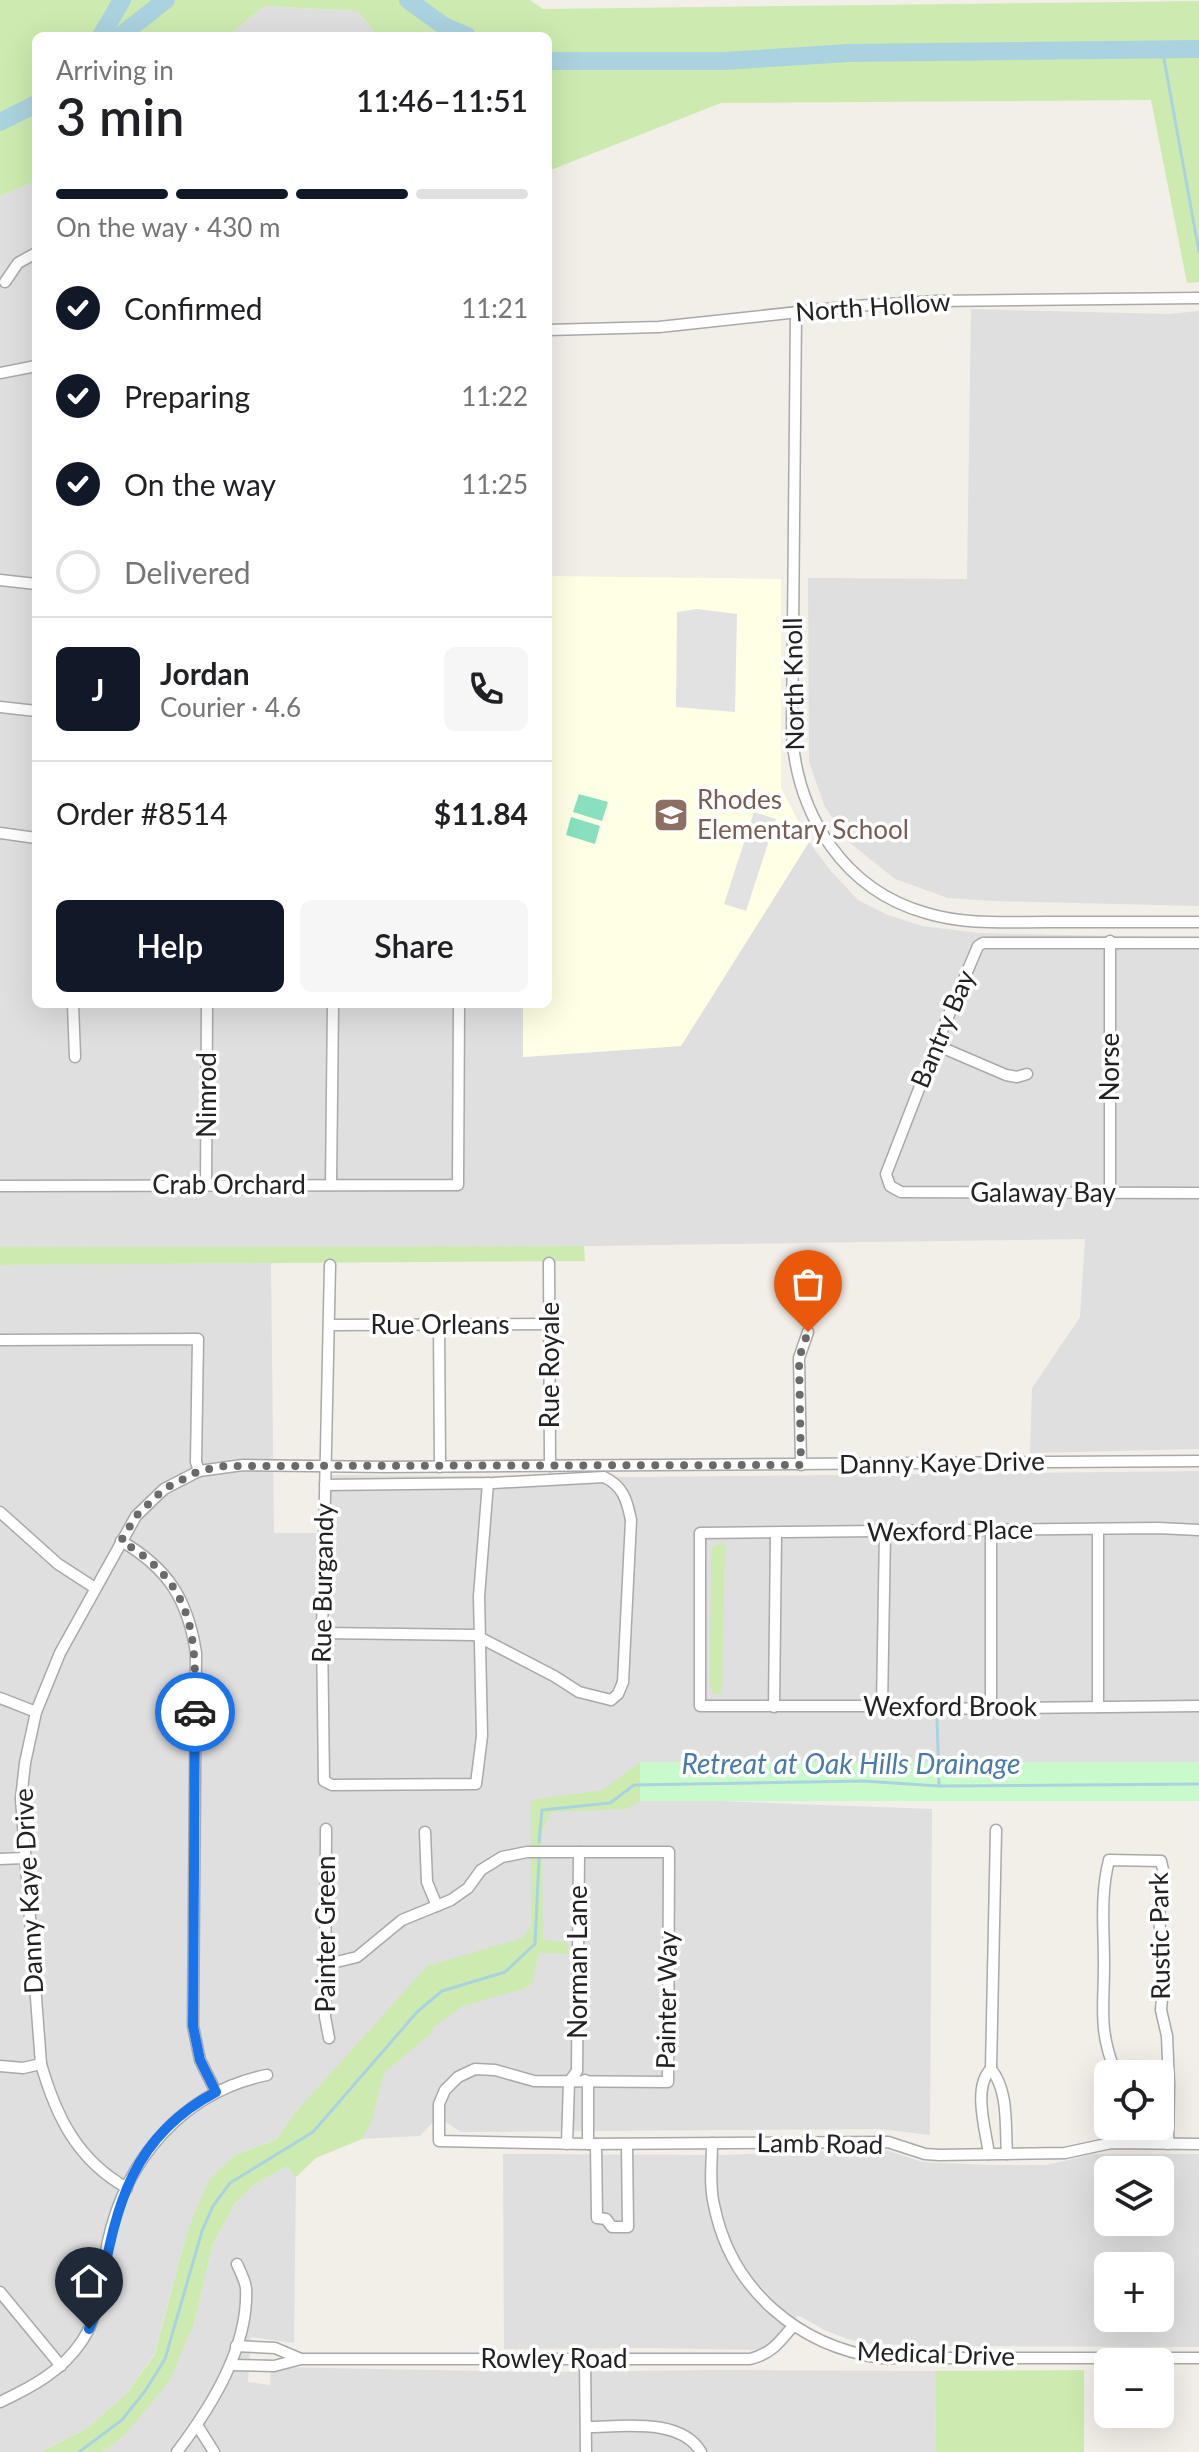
<!DOCTYPE html>
<html lang="en">
<head>
<meta charset="utf-8">
<style>
  :root { --surface:#fff; --page:#f6f6f6; --text:#202124; --muted:#757577; --line:#e0e0e0; --accent:#111827 }
  body { margin:0; font-family:Lato,sans-serif; background:var(--page); color:var(--text); height:100vh; display:flex; flex-direction:column; font-size:30px; white-space:nowrap }
  * { box-sizing:border-box; margin:0 }
  p { font-size:26px; color:var(--muted) }
  .icon { flex:none; width:44px; height:44px; fill:none; stroke:currentColor; stroke-width:2; stroke-linecap:round; stroke-linejoin:round }
  .map { position:relative; flex:1; overflow:hidden }
  .side { position:absolute; left:32px; top:32px; width:520px; height:976px; display:flex; flex-direction:column; background:var(--surface); border-radius:12px; box-shadow:0 8px 32px #0002 }
  .side>* { flex:none }
  .tools { position:absolute; left:1094px; top:2060px; display:grid; gap:16px }
  .tools a { display:grid; place-items:center; width:80px; height:80px; border-radius:12px; background:var(--surface); box-shadow:0 8px 32px #0002; font-size:40px }
  .pin { position:absolute; display:grid; place-items:center; width:68px; height:68px; color:#fff; margin:-82px -34px; border-radius:50% 50% 50% 0; rotate:-45deg; box-shadow:0 0 8px #0007 }
  .pin .icon { rotate:45deg }
  .courier { position:absolute; display:grid; place-items:center; width:80px; height:80px; margin:-40px; border:6px solid #1a73e8; border-radius:50%; background:#fff; color:#222; box-shadow:0 2px 10px #0007 }
  .head em { font-style:normal; font-weight:600 }
  .head div { display:flex; flex-direction:column-reverse }
  .head { display:flex; align-items:center; justify-content:space-between; height:136px; padding:0 24px }
  h1 { font-size:52px; font-weight:600; line-height:60px }
  .bar { display:grid; grid-template-columns:repeat(4,1fr); gap:12px 8px; align-content:center; height:96px; padding:0 24px }
  .bar i { height:10px; border-radius:6px; background:var(--line) }
  .bar .selected { background:var(--accent) }
  .bar p { grid-column:span 4 }
  .line { display:flex; align-items:center; gap:20px; padding:0 24px; border-top:2px solid var(--line) }
  .line div { flex:1 }
  .round { display:grid; place-items:center; flex:none; width:84px; height:84px; border-radius:12px; background:var(--page) }
  ol { padding:0 24px; list-style:none }
  li { display:flex; align-items:center; gap:24px; height:88px }
  li p { margin-inline-start:auto }
  li .icon { padding:8px; border-radius:50%; background:var(--accent); color:#fff; stroke-width:4 }
  li:last-child { color:var(--muted) }
  li i { width:44px; height:44px; border:4px solid var(--line); border-radius:50% }
  .cta { display:flex; gap:16px; margin-top:auto; padding:16px 24px }
  .cta a { flex:1; height:92px; border-radius:12px; background:var(--accent); color:#fff; font-size:32px; font-weight:600; line-height:92px; text-align:center }
  .cta a+a { background:var(--page); color:var(--text) }
  .map>svg:first-child { display:block }
</style>
</head>
<body>
<div class="map">
<svg width="1199" height="2452" viewBox="0 0 1199 2452">
  <rect width="100%" height="100%" fill="#f2efe9"/>
  <g fill="#e0dfdf" fill-rule="evenodd">
    <path d="M265 6 357 11 378 36H227Z"/>
    <path d="M36 181V1004H523V1057L681 1046 809 842 831 871 858 900 888 915 922 926 979 933 1199 938V1449L1030 1453 1032 1388 1080 1317 1085 1239 521 1247 0 1248V196Z"/>
    <path d="M971 309 1169 314 1199 311V906L991 901 948 898 895 879 850 843 825 807 809 762 808 578 967 579Z"/>
    <path d="M271 1263 274 1533H319L321 1475 640 1477 1199 1471V1762L641 1763 640 1778 574 1801H718L932 1809 930 2135 880 2129 461 2132 447 2123 433 2122 420 2136 361 2139 294 2114 276 2140 235 2155 188 2229 154 2355 126 2394 86 2429 41 2452H0V1265Z"/>
    <path d="M848 2150H886L923 2162 987 2165H1046L1094 2154H1199V2347L928 2346 860 2343 826 2331 798 2315 779 2337 758 2350 651 2348 504 2349 503 2154 725 2155ZM1108 2170H1160V2222H1108ZM1108 2266H1160V2318H1108Z"/>
    <path d="M288 2165 296 2177 294 2343 251 2337 248 2382 270 2385 271 2367 531 2372 720 2370 935 2371 936 2452H103L124 2436 194 2323 213 2244 235 2203 255 2184Z"/>
  </g>
  <path fill="#ffffe5" d="M548 576 781 579V788L809 842 681 1046 523 1057V1004H548Z"/>
  <g fill="#cdebb0">
    <path d="M0 0H530L543 9 1199 1V282L1187 283 1151 100 721 103 548 171V36H378L357 11 265 6 227 36H36V181L0 196Z"/>
    <path d="M584 1246 585 1261 0 1265V1247Z"/>
    <path d="M725 1542 722 1695 712 1692 710 1683 711 1562 712 1547Z"/>
    <path d="M640 1762V1801L627 1809 551 1812 542 1831 543 1940 568 1942 569 1954 539 1953 532 1983 526 1988 463 2006 432 2028 433 2032 384 2073 371 2123 362 2139 316 2158 296 2177 287 2166 255 2184 235 2203 213 2244 194 2323 170 2380 124 2436 103 2452H41L86 2429 126 2394 154 2356 188 2229 209 2180 235 2155 276 2140 294 2114 427 1966 522 1938 531 1926V1800L603 1790Z"/>
    <path d="M1084 2370V2452H936L935 2371Z"/>
  </g>
  <rect fill="#c8facc" x="640" y="1762" width="559" height="39"/>
  <g fill="#88e0be">
    <path d="M579 794 608 802 602 821 573 812Z"/>
    <path d="M571 817 600 826 595 844 566 835Z"/>
  </g>
  <g fill="#e2e2e2">
    <path d="M697 609 737 614 735 712 676 707 677 612Z"/>
    <path d="M754 812 776 819 746 911 724 904Z"/>
  </g>
  <g fill="none" stroke-linecap="round" stroke-linejoin="round">
    <g stroke="#aad3df" stroke-width="3">
      <path d="M1162 48 1199 252"/>
      <path d="M937 1717 939 1785"/>
      <path d="M539 1842 542 1810 610 1803 634 1785 863 1781 939 1786 1199 1784"/>
      <path d="M79 2452 122 2420 145 2391 165 2359 202 2231 213 2206 230 2183 313 2132 417 2012 442 1991 505 1972 535 1944 539 1859"/>
    </g>
    <g stroke="#aad3df" stroke-width="18">
      <path d="M408 0 444 26 467 36"/>
      <path d="M101 36 122 0"/>
      <path d="M120 36 166 0"/>
      <path d="M548 61H724L848 53 1199 49"/>
      <path d="M0 122 36 104"/>
    </g>
    <g stroke="#a9a9a9" stroke-width="13">
      <g id="street">
        <path d="M5 282 18 263 36 253"/>
        <path d="M796 312 792 735C798 816 844 890 926 913 965 925 1006 922 1047 922 1097 922 1148 922 1199 922"/>
        <path d="M548 330 659 327 854 306 937 301 1199 298"/>
        <path d="M0 373 36 366"/>
        <path d="M0 580 36 584"/>
        <path d="M0 707 36 711"/>
        <path d="M0 833 36 838"/>
        <path d="M1110 941V1193"/>
        <path d="M1199 943H983L978 946 936 1045 886 1174 890 1186 901 1192 1199 1193"/>
        <path d="M73 1004 75 1057"/>
        <path d="M936 1045 1006 1075 1017 1077 1027 1074"/>
        <path d="M206 1185 207 1004"/>
        <path d="M331 1185 333 1004"/>
        <path d="M0 1186 458 1185 459 1004"/>
        <path d="M549 1263 550 1466"/>
        <path d="M330 1265 322 1633 324 1781 332 1785 476 1784 482 1736 479 1596 488 1483"/>
        <path d="M439 1324 440 1467"/>
        <path d="M331 1325 549 1324"/>
        <path d="M0 1340 198 1339 196 1462 199 1471"/>
        <path d="M801 1465 799 1358 808 1332"/>
        <path d="M0 1512 58 1564 95 1588"/>
        <path d="M1199 1530 1158 1528 700 1533V1706H882L926 1709 1199 1706"/>
        <path d="M121 1541C168 1568 188 1600 196 1653L193 2026 200 2060 216 2092"/>
        <path d="M322 1633 475 1635 554 1676 579 1692 611 1700 618 1694 623 1682 631 1520C627 1500 623 1486 604 1477L493 1483 325 1485"/>
        <path d="M0 1698 36 1712"/>
        <path d="M882 1706 885 1532"/>
        <path d="M991 1706V1530"/>
        <path d="M774 1707 776 1534"/>
        <path d="M1098 1707V1530"/>
        <path d="M326 1829 325 2017 329 2038"/>
        <path d="M425 1832 427 1882 437 1906"/>
        <path d="M0 1859 24 1858"/>
        <path d="M324 1965 357 1957 402 1920 451 1900 468 1888 481 1870 502 1857 527 1852H669L668 2082 534 2081 495 2070 475 2069 458 2077 445 2090 439 2104V2141L588 2144 888 2142 925 2154 939 2155 1065 2153 1111 2143 1199 2144"/>
        <path d="M0 2066 23 2068 41 2064"/>
        <path d="M991 2069 996 1830"/>
        <path d="M1116 2074C1098 2029 1104 2010 1104 1964 1104 1928 1100 1895 1109 1860L1161 1861 1163 1870 1159 1916 1164 1977 1161 2010 1167 2036 1169 2084 1168 2144"/>
        <path d="M585 2080 588 2083V2144"/>
        <path d="M712 2143C712 2164 709 2185 714 2205 731 2290 798 2346 881 2358H1199"/>
        <path d="M1148 2143V2126"/>
        <path d="M567 2144 569 2082 577 2071 579 1852"/>
        <path d="M596 2144 597 2218 606 2219 612 2227H628L627 2144"/>
        <path d="M989 2154C986 2131 972 2087 991 2069 1009 2091 1005 2126 1007 2154"/>
        <path d="M127 2188C77 2160 56 2116 41 2064L21 1799 25 1763 36 1712 60 1653 136 1516 164 1489 199 1471 243 1465 385 1467 1199 1461"/>
        <path d="M0 2292 61 2366"/>
        <path d="M236 2346 275 2348 301 2359"/>
        <path d="M585 2359 586 2452"/>
        <path d="M230 2365 274 2366 301 2359H750C771 2354 780 2342 793 2326"/>
        <path d="M0 2402C32 2387 62 2371 82 2341 102 2311 101 2275 108 2241 126 2159 183 2092 267 2075"/>
        <path d="M197 2425 214 2452"/>
        <path d="M586 2427C622 2427 680 2417 701 2452"/>
        <path d="M177 2452C211 2407 249 2347 246 2288 245 2280 240 2271 237 2264"/>
      </g>
    </g>
    <use href="#street" stroke="#fff" stroke-width="10"/>
  </g>
  <g fill="none" stroke-linecap="round" stroke-linejoin="round">
    <path stroke="#6b6a68" stroke-width="8" stroke-dasharray="0 14.4" d="M195 1712C196 1635 195 1584 121 1541L136 1516 164 1489 199 1471 224 1466 801 1465 799 1358 808 1332"/>
    <path stroke="#1a73e8" stroke-width="10" d="M89 2329 95 2315C115 2222 121 2142 216 2092L200 2060 193 2026 195 1712"/>
  </g>
  <defs>
    <g id="school-square" transform="scale(1.8)"><rect x="-9" y="-9" width="18" height="18" rx="4" fill="#8d6e63" stroke="#fff"/><path d="M0-5L7-2L0 1L-7-2ZM-4 1L0 2.5L4 1V4Q0 6-4 4Z" fill="#fff"/></g>
  </defs>
  <g fill-rule="evenodd">
    <use href="#school-square" x="671" y="815"/>
  </g>
  <g text-anchor="middle" stroke-width="7" stroke-linejoin="round" paint-order="stroke">
    <g font-size="26" fill="#222" stroke="#fff">
      <text transform="translate(873 307) rotate(-4)" y="9">North Hollow</text>
      <text transform="translate(794 684) rotate(-91)" y="9">North Knoll</text>
      <text transform="translate(943 1029) rotate(-67)" y="9">Bantry Bay</text>
      <text transform="translate(1110 1067) rotate(-90)" y="9">Norse</text>
      <text transform="translate(207 1095) rotate(-90)" y="9">Nimrod</text>
      <text x="229" y="1194">Crab Orchard</text>
      <text x="1043" y="1202">Galaway Bay</text>
      <text x="440" y="1334">Rue Orleans</text>
      <text transform="translate(550 1365) rotate(-90)" y="9">Rue Royale</text>
      <text transform="translate(942 1463) rotate(-1)" y="9">Danny Kaye Drive</text>
      <text transform="translate(950 1531) rotate(-1)" y="9">Wexford Place</text>
      <text transform="translate(323 1583) rotate(-89)" y="9">Rue Burgandy</text>
      <text x="950" y="1716">Wexford Brook</text>
      <text transform="translate(29 1891) rotate(-93)" y="9">Danny Kaye Drive</text>
      <text transform="translate(326 1934) rotate(-90)" y="9">Painter Green</text>
      <text transform="translate(1160 1936) rotate(-91)" y="9">Rustic Park</text>
      <text transform="translate(578 1962) rotate(-90)" y="9">Norman Lane</text>
      <text transform="translate(667 2000) rotate(-89)" y="9">Painter Way</text>
      <text transform="translate(820 2144) rotate(1)" y="9">Lamb Road</text>
      <text transform="translate(936 2354) rotate(2)" y="9">Medical Drive</text>
      <text x="554" y="2368">Rowley Road</text>
    </g>
    <g font-size="26" fill="#785e54" stroke="#fff" text-anchor="start">
      <text x="697" y="809">Rhodes<tspan x="697" dy="30">Elementary School</tspan></text>
    </g>
    <g font-size="28" font-style="italic" fill="#4a7aab" stroke="#fff">
      <text x="851" y="1774">Retreat at Oak Hills Drainage</text>
    </g>
  </g>
</svg>
<div class="tools">
<a><svg class="icon" aria-label="locate" viewBox="0 0 24 24"><circle cx="12" cy="12" r="6"/><path d="M12 2v4M12 18v4M2 12h4M18 12h4"/></svg></a>
<a><svg class="icon" aria-label="layers" viewBox="0 0 24 24"><path d="M12 4l9 5-9 5-9-5zM3 14l9 5 9-5"/></svg></a>
<a>+</a>
<a>−</a>
</div>
<div class="pin" style="left:808px;top:1332px;background:#ea580c"><svg class="icon" aria-label="bag" viewBox="0 0 24 24"><path d="M5 8h14l-1 12H6zM9 8a3 3 0 0 1 6 0"/></svg></div>
<div class="pin" style="left:89px;top:2329px;background:#1f2937"><svg class="icon" aria-label="home" viewBox="0 0 24 24"><path d="M3 11l9-7 9 7M6 9v11h12V9"/></svg></div>
<div class="courier" style="left:195px;top:1712px"><svg class="icon" aria-label="car" viewBox="0 0 24 24"><path d="M5 17H2v-5l4-1 3-4h7l3 4 3 1v5h-3M9 17h6M6 11h13"/><circle cx="7" cy="17" r="2"/><circle cx="17" cy="17" r="2"/></svg></div>
<section class="side">
<div class="head"><div><h1>3 min</h1><p>Arriving in</p></div><em>11:46–11:51</em></div>
<div class="bar"><i class="selected"></i><i class="selected"></i><i class="selected"></i><i></i><p>On the way · 430 m</p></div>
<ol>
<li><svg class="icon" aria-label="check" viewBox="0 0 24 24"><path d="M5 12l5 5 9-10"/></svg>Confirmed<p>11:21</p></li>
<li><svg class="icon" aria-label="check" viewBox="0 0 24 24"><path d="M5 12l5 5 9-10"/></svg>Preparing<p>11:22</p></li>
<li><svg class="icon" aria-label="check" viewBox="0 0 24 24"><path d="M5 12l5 5 9-10"/></svg>On the way<p>11:25</p></li>
<li><i></i>Delivered</li>
</ol>
<div class="line" style="height:144px"><b class="round" style="background:var(--accent);color:#fff">J</b><div><b>Jordan</b><p>Courier · 4.6</p></div><a class="round"><svg class="icon" aria-label="phone" viewBox="0 0 24 24"><path d="M5 4h4l2 5-3 2q2 4 5 5l2-3 5 2v4C11 20 4 13 5 4z"/></svg></a></div>
<div class="line" style="height:104px"><div>Order #8514</div><b>$11.84</b></div>
<div class="cta"><a>Help</a><a>Share</a></div>
</section>
</div>
</body>
</html>
